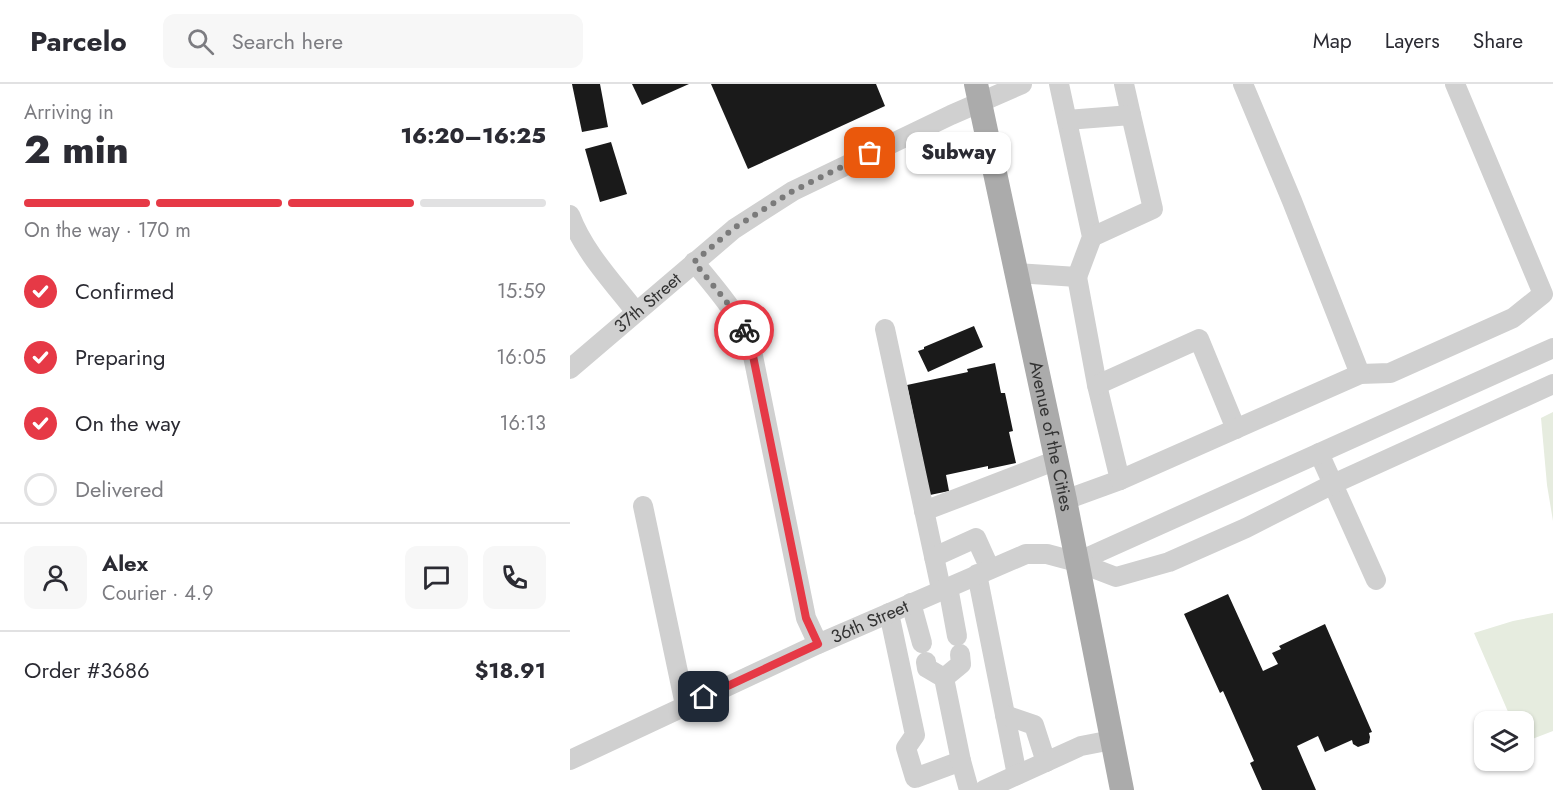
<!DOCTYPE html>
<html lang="en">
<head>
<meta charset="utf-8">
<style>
  :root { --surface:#fff; --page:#f7f7f7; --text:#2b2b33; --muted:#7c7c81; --line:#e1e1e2; --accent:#e63946 }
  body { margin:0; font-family:Jost,sans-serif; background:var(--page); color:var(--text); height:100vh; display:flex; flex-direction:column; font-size:22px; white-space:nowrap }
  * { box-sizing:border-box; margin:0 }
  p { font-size:20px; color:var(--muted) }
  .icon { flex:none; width:33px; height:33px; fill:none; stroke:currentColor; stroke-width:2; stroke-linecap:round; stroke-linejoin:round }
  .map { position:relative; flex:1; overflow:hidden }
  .side { display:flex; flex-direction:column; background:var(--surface); width:570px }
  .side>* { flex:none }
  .controls { position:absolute; left:904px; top:627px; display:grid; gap:12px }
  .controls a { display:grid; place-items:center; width:60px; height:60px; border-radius:12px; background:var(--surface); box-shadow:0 2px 4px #0004; font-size:30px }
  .pin { position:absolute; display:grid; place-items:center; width:51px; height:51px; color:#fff; margin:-26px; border-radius:12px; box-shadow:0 3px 9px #0006 }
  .courier { position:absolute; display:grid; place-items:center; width:60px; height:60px; margin:-30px; border:4px solid #e63946; border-radius:50%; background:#fff; color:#222; box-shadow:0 2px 8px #0007 }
  .bubble { position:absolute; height:42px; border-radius:12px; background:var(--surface); box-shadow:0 2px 4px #0004; font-size:20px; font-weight:800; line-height:42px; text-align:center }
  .headline em { font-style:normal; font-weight:800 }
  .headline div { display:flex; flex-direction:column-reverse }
  .headline { display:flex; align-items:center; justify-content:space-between; height:102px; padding:0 24px }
  h1 { font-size:39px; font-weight:800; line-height:45px }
  .bar { display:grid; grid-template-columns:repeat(4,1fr); gap:9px 6px; align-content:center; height:72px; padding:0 24px }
  .bar i { height:8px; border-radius:4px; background:var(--line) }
  .bar .current { background:var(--accent) }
  .bar p { grid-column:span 4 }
  .line { display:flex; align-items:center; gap:15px; padding:0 24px; border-top:2px solid var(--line) }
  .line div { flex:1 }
  .round { display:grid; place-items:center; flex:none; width:63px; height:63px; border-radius:12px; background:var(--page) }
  ol { padding:0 24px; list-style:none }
  li { display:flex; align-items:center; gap:18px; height:66px }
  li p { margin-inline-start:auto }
  li .icon { padding:6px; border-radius:50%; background:var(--accent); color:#fff; stroke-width:4 }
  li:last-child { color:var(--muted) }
  li i { width:33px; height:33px; border:3px solid var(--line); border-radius:50% }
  header { display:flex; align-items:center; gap:36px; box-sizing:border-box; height:84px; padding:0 30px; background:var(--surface); border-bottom:2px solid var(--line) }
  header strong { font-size:28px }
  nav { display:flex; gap:33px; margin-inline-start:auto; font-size:21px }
  .search { width:420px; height:54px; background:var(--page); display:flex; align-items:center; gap:15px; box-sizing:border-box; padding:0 21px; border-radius:12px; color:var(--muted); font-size:22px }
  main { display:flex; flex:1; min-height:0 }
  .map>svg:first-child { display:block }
</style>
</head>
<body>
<header>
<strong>Parcelo</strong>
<div class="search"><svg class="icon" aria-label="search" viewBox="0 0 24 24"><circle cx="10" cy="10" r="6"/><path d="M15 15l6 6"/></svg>Search here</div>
<nav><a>Map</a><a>Layers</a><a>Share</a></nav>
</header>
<main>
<section class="side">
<div class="headline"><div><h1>2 min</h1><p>Arriving in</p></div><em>16:20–16:25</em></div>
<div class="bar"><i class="current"></i><i class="current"></i><i class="current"></i><i></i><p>On the way · 170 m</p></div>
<ol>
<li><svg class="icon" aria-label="check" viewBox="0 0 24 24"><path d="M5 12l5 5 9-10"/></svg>Confirmed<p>15:59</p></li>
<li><svg class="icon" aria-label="check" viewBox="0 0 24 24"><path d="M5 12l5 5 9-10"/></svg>Preparing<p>16:05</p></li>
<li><svg class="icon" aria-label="check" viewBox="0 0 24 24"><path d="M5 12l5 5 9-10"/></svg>On the way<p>16:13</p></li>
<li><i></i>Delivered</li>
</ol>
<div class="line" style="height:108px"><a class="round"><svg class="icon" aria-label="person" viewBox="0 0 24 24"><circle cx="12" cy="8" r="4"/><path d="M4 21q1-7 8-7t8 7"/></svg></a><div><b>Alex</b><p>Courier · 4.9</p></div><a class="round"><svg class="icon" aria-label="chat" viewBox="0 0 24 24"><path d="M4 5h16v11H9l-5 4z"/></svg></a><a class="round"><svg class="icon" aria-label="phone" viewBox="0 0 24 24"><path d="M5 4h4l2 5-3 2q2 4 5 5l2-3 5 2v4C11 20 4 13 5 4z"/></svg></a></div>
<div class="line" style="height:78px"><div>Order #3686</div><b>$18.91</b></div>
</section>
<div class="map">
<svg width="983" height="706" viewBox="0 0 983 706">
  <rect width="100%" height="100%" fill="#fff"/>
  <g fill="#e6ecdf">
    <path d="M983 328V437L977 401 971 334Z"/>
    <path d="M983 529V647L957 657 954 655V638L942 637 904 549 943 537Z"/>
  </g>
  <g fill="#1a1a1a">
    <path d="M2 0H30L38 43 12 48Z"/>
    <path d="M62 0H119L72 21Z"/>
    <path d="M141 0H306L315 22 178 85Z"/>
    <path d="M41 58 57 110 30 118 15 65Z"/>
    <path d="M404 242 413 263 358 288 348 267 354 265V263Z"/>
    <path d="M425 279 431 309H435L443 347 439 348 446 379 418 385V382L376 391 379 407 360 411 337 301 398 288 397 285Z"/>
    <path d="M658 510 693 587 708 580 702 569 711 565 709 562 755 540 802 648 799 649 800 653 799 659 788 663 783 660 782 656 755 668 748 652 727 662 746 706H692L680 679 684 677 653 607 650 609 614 530Z"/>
  </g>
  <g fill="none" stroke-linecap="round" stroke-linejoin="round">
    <g stroke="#d0d0d0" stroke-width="20">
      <path d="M489 0 522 153 507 193"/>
      <path d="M554 0 561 31"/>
      <path d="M497 36 561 31 583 125 522 153"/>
      <path d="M0 131C14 168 42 197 66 228"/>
      <path d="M124 178C146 205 169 230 181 262L236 534 248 560"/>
      <path d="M446 189 507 193 527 301 550 396 495 416"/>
      <path d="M315 245 371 505"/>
      <path id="s1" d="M0 285 164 145 223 107 381 31 452 0"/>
      <path d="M790 290 820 289 943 234 973 210 885 0"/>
      <path d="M527 301 629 255 666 345"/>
      <path d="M749 369 806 496"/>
      <path d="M550 396 790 290 722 117 673 0"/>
      <path d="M73 422 115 621"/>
      <path d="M354 427 487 376"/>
      <path d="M364 473 406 454 420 485"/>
      <path d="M507 478 983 264"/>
      <path d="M407 490 447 691"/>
      <path d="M378 503 387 552"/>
      <path d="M341 519 352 559"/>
      <path d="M319 529 345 651 336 664 345 694 391 677"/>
      <path d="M356 578 357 584 374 594 391 677 399 706"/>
      <path d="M374 594 391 580 390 570"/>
      <path d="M435 631 464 641 476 678"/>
      <path id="s2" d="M0 676 248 560 456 470H477L507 478 546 493 599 478 676 444 763 400 983 300"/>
      <path d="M414 706 511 662 542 656"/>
    </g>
    <path stroke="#ababab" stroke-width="24" id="s3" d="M406 0 495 416 552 706"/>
  </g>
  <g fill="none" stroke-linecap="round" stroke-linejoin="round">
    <path stroke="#7a7a7a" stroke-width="6" stroke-dasharray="0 10.8" d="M174 246 156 217 124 178 164 144 223 107 300 69"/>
    <path stroke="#e63946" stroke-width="8" d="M134 613 248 560 236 534 181 262 174 246"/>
  </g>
  <g text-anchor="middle" stroke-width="6" stroke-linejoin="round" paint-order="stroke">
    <g font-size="18" fill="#333" stroke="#fff">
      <text dy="6" stroke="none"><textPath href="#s1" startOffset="102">37th Street</textPath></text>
      <text dy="6" stroke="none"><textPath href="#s3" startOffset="360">Avenue of the Cities</textPath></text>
      <text dy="6" stroke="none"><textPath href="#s2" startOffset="330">36th Street</textPath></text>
    </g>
  </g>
</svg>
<div class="controls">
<a><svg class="icon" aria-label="layers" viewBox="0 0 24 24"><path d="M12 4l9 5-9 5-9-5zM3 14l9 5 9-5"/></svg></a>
</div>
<div class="pin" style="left:300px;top:69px;background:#ea580c"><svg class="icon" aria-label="bag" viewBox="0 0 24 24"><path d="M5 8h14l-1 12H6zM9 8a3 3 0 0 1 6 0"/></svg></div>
<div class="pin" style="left:134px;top:613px;background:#1f2937"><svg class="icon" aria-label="home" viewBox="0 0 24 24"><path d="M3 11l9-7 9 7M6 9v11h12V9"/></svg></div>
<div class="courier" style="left:174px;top:246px"><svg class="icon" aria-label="bike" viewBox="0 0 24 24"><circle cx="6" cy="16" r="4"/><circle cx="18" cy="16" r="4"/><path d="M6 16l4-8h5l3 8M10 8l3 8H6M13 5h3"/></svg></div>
<div class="bubble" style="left:336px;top:48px;width:105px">Subway</div>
</div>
</main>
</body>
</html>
